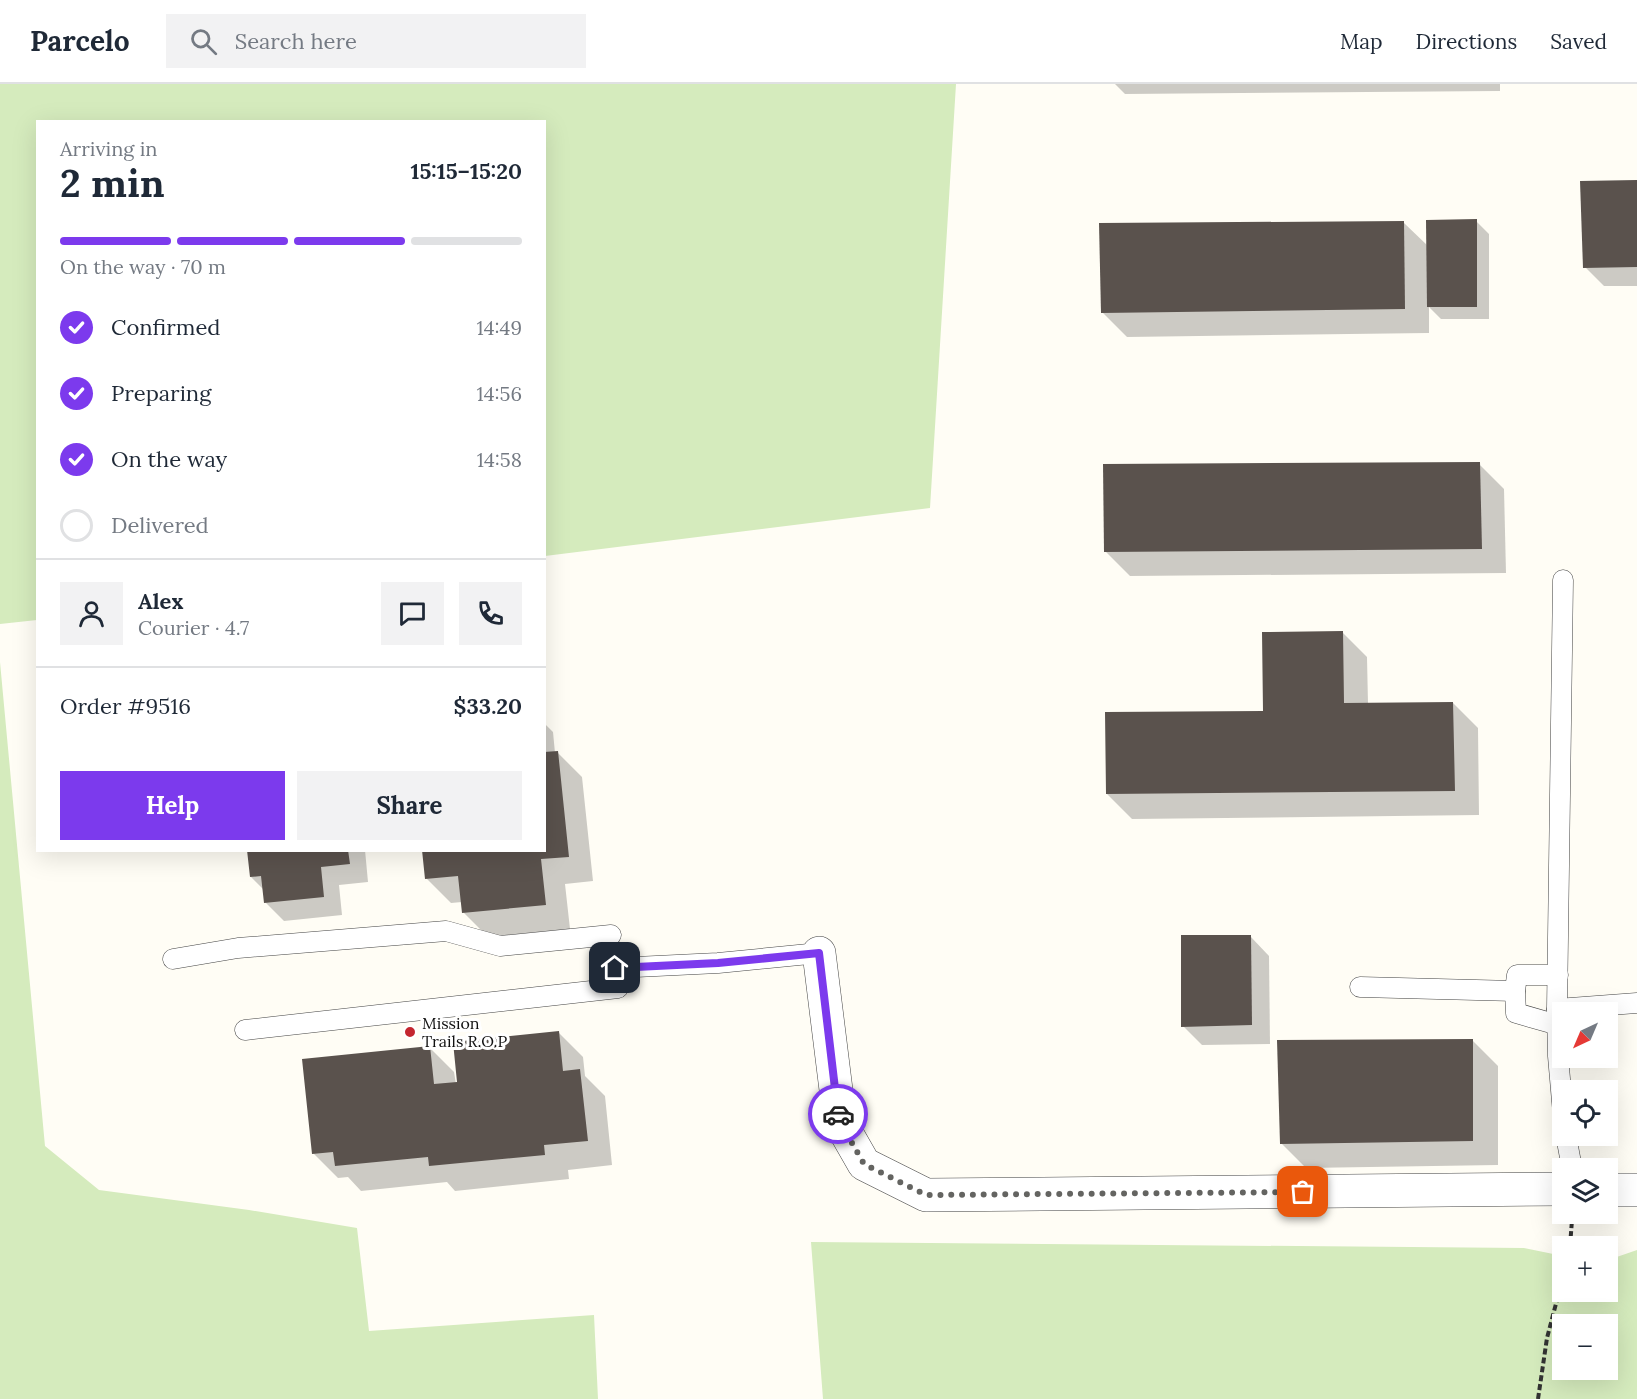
<!DOCTYPE html>
<html lang="en">
<head>
<meta charset="utf-8">
<style>
  :root { --surface:#fff; --page:#f2f2f3; --text:#1f2937; --muted:#747a83; --line:#e0e1e3; --accent:#7c3aed }
  body { margin:0; font-family:Lora,serif; background:var(--page); color:var(--text); height:100vh; display:flex; flex-direction:column; font-size:22px; white-space:nowrap }
  * { box-sizing:border-box; margin:0 }
  p { font-size:20px; color:var(--muted) }
  .icon { flex:none; width:33px; height:33px; fill:none; stroke:currentColor; stroke-width:2; stroke-linecap:round; stroke-linejoin:round }
  .map { position:relative; flex:1; overflow:hidden }
  .side { position:absolute; left:36px; top:36px; width:510px; height:732px; display:flex; flex-direction:column; background:var(--surface); border-radius:0px; box-shadow:0 6px 24px #0002 }
  .side>* { flex:none }
  .needle { width:39px; rotate:224deg }
  .fabs { position:absolute; left:1552px; top:918px; display:grid; gap:12px }
  .fabs a { display:grid; place-items:center; width:66px; height:66px; border-radius:0px; background:var(--surface); box-shadow:0 6px 24px #0002; font-size:30px }
  .pin { position:absolute; display:grid; place-items:center; width:51px; height:51px; color:#fff; margin:-26px; border-radius:12px; box-shadow:0 3px 9px #0006 }
  .courier { position:absolute; display:grid; place-items:center; width:60px; height:60px; margin:-30px; border:4px solid #7c3aed; border-radius:50%; background:#fff; color:#222; box-shadow:0 2px 8px #0007 }
  .overview em { font-style:normal; font-weight:800 }
  .overview div { display:flex; flex-direction:column-reverse }
  .overview { display:flex; align-items:center; justify-content:space-between; height:102px; padding:0 24px }
  h1 { font-size:39px; font-weight:800; line-height:45px }
  .bar { display:grid; grid-template-columns:repeat(4,1fr); gap:9px 6px; align-content:center; height:72px; padding:0 24px }
  .bar i { height:8px; border-radius:4px; background:var(--line) }
  .bar .active { background:var(--accent) }
  .bar p { grid-column:span 4 }
  .line { display:flex; align-items:center; gap:15px; padding:0 24px; border-top:2px solid var(--line) }
  .line div { flex:1 }
  .round { display:grid; place-items:center; flex:none; width:63px; height:63px; border-radius:0px; background:var(--page) }
  ol { padding:0 24px; list-style:none }
  li { display:flex; align-items:center; gap:18px; height:66px }
  li p { margin-inline-start:auto }
  li .icon { padding:6px; border-radius:50%; background:var(--accent); color:#fff; stroke-width:4 }
  li:last-child { color:var(--muted) }
  li i { width:33px; height:33px; border:3px solid var(--line); border-radius:50% }
  .cta { display:flex; gap:12px; margin-top:auto; padding:12px 24px }
  .cta a { flex:1; height:69px; border-radius:0px; background:var(--accent); color:#fff; font-size:24px; font-weight:800; line-height:69px; text-align:center }
  .cta a+a { background:var(--page); color:var(--text) }
  header { display:flex; align-items:center; gap:36px; box-sizing:border-box; height:84px; padding:0 30px; background:var(--surface); border-bottom:2px solid var(--line) }
  header strong { font-size:28px }
  nav { display:flex; gap:33px; margin-inline-start:auto; font-size:21px }
  .search { width:420px; height:54px; background:var(--page); display:flex; align-items:center; gap:15px; box-sizing:border-box; padding:0 21px; border-radius:0px; color:var(--muted); font-size:22px }
  .map>svg:first-child { display:block }
</style>
</head>
<body>
<header>
<strong>Parcelo</strong>
<div class="search"><svg class="icon" aria-label="search" viewBox="0 0 24 24"><circle cx="10" cy="10" r="6"/><path d="M15 15l6 6"/></svg>Search here</div>
<nav><a>Map</a><a>Directions</a><a>Saved</a></nav>
</header>
<div class="map">
<svg width="1637" height="1315" viewBox="0 0 1637 1315">
  <rect width="100%" height="100%" fill="#fffdf5"/>
  <g fill="#d5ebbd" fill-rule="evenodd">
    <path d="M0 0H956L930 424 545 472 544 38H38L37 536 0 540Z"/>
    <path d="M0 578 45 1062 99 1106 249 1126 357 1144 369 1247 594 1231 598 1315H0Z"/>
    <path d="M811 1158 1524 1164 1563 1172V1208H1608V1176L1637 1166V1315H823ZM1563 1240H1608V1286H1563Z"/>
  </g>
  <g fill="#0003">
    <path d="M1115 0H1500V7L1125 10Z"/>
    <path d="M1637 98V202H1604L1585 183Z"/>
    <path d="M1476 137 1489 150V235H1441L1429 223V249L1127 253 1102 228 1404 139 1428 162Z"/>
    <path d="M1479 380 1504 405 1506 489 1130 492 1105 467Z"/>
    <path d="M1342 548 1367 573 1368 620 1453 619 1478 644 1479 731 1132 735 1107 710 1264 628Z"/>
    <path d="M544 639 553 648 555 669 557 668 582 693 593 797 565 800 570 845 488 853 463 828 462 818 451 819 426 794 544 766Z"/>
    <path d="M248 766H365L368 798 339 801 342 831 284 837 265 818 264 806 251 793Z"/>
    <path d="M1250 852 1269 872 1270 960 1202 961 1183 942Z"/>
    <path d="M558 948 583 973 585 992 605 1012 612 1081 568 1086 569 1095 455 1107 447 1098 361 1107 348 1093 338 1094 313 1069 429 963 454 988 456 1000Z"/>
    <path d="M1473 957 1498 982V1081L1306 1084 1281 1059Z"/>
  </g>
  <g fill="#5a524d">
    <path d="M1637 96V183L1583 184 1580 97Z"/>
    <path d="M1477 135V223H1427L1426 136Z"/>
    <path d="M1404 137 1405 225 1101 229 1099 139Z"/>
    <path d="M1480 378 1482 465 1104 468 1103 380Z"/>
    <path d="M1343 547 1344 619 1453 618 1455 707 1106 710 1105 628 1263 627 1262 548Z"/>
    <path d="M558 667 569 773 541 775 546 821 462 829 458 792 425 795 422 766H544V668Z"/>
    <path d="M247 766H348L350 780 321 783 324 813 264 819 261 792 250 793Z"/>
    <path d="M1181 851H1251L1252 941 1181 943Z"/>
    <path d="M559 947 563 987 580 985 588 1057 544 1061 545 1071 429 1082 428 1073 335 1082 333 1068 312 1070 302 975 430 962 434 1000 457 998 453 958Z"/>
    <path d="M1473 955V1057L1280 1060 1277 956Z"/>
  </g>
  <g fill="none" stroke-linecap="round" stroke-linejoin="round">
    <g stroke="#444" stroke-width="21">
      <g id="lane">
        <path d="M1563 496 1557 925 1558 972 1563 1029"/>
        <path d="M173 875 238 864 446 847 500 862 611 851"/>
        <path d="M615 884 718 879 819 869"/>
        <path d="M1360 903 1515 907"/>
        <path d="M1557 925 1637 919"/>
        <path d="M1558 941 1516 929 1515 907 1517 891H1558"/>
        <path d="M245 946 618 904"/>
        <path d="M1566 1052 1572 1084"/>
      </g>
    </g>
    <g stroke="#444" stroke-width="34">
      <g id="street">
        <path d="M819 869 840 1038 864 1080 926 1111 1563 1105"/>
        <path d="M1608 1106H1637"/>
      </g>
    </g>
    <g stroke="#333" stroke-width="4" stroke-dasharray="6 3" stroke-linecap="butt">
      <path d="M1570 1162 1572 1136"/>
      <path d="M1538 1315 1547 1254 1563 1193"/>
    </g>
    <use href="#lane" stroke="#fff" stroke-width="20"/>
    <use href="#street" stroke="#fff" stroke-width="33"/>
  </g>
  <g fill="none" stroke-linecap="round" stroke-linejoin="round">
    <path stroke="#646461" stroke-width="6" stroke-dasharray="0 10.8" d="M838 1030 840 1038 864 1080 926 1111 1303 1108"/>
    <path stroke="#7c3aed" stroke-width="8" d="M615 884 718 879 819 869 838 1030"/>
  </g>
  <circle fill="#c4262e" stroke="#fff" stroke-width="2" cx="410" cy="948" r="6"/>
  <g text-anchor="middle" stroke-width="6" stroke-linejoin="round" paint-order="stroke">
    <g font-size="16" fill="#111" stroke="#fff" text-anchor="start">
      <text x="422" y="945">Mission<tspan x="422" dy="18">Trails R.O.P</tspan></text>
    </g>
  </g>
</svg>
<div class="fabs">
<a><svg class="needle" viewBox="-14 -14 28 28"><path d="M0-13l5 13h-10z" fill="#e53935"/><path d="M0 13l5-13h-10z" fill="#747a83"/></svg></a>
<a><svg class="icon" aria-label="locate" viewBox="0 0 24 24"><circle cx="12" cy="12" r="6"/><path d="M12 2v4M12 18v4M2 12h4M18 12h4"/></svg></a>
<a><svg class="icon" aria-label="layers" viewBox="0 0 24 24"><path d="M12 4l9 5-9 5-9-5zM3 14l9 5 9-5"/></svg></a>
<a>+</a>
<a>−</a>
</div>
<div class="pin" style="left:1303px;top:1108px;background:#ea580c"><svg class="icon" aria-label="bag" viewBox="0 0 24 24"><path d="M5 8h14l-1 12H6zM9 8a3 3 0 0 1 6 0"/></svg></div>
<div class="pin" style="left:615px;top:884px;background:#1f2937"><svg class="icon" aria-label="home" viewBox="0 0 24 24"><path d="M3 11l9-7 9 7M6 9v11h12V9"/></svg></div>
<div class="courier" style="left:838px;top:1030px"><svg class="icon" aria-label="car" viewBox="0 0 24 24"><path d="M5 17H2v-5l4-1 3-4h7l3 4 3 1v5h-3M9 17h6M6 11h13"/><circle cx="7" cy="17" r="2"/><circle cx="17" cy="17" r="2"/></svg></div>
<section class="side">
<div class="overview"><div><h1>2 min</h1><p>Arriving in</p></div><em>15:15–15:20</em></div>
<div class="bar"><i class="active"></i><i class="active"></i><i class="active"></i><i></i><p>On the way · 70 m</p></div>
<ol>
<li><svg class="icon" aria-label="check" viewBox="0 0 24 24"><path d="M5 12l5 5 9-10"/></svg>Confirmed<p>14:49</p></li>
<li><svg class="icon" aria-label="check" viewBox="0 0 24 24"><path d="M5 12l5 5 9-10"/></svg>Preparing<p>14:56</p></li>
<li><svg class="icon" aria-label="check" viewBox="0 0 24 24"><path d="M5 12l5 5 9-10"/></svg>On the way<p>14:58</p></li>
<li><i></i>Delivered</li>
</ol>
<div class="line" style="height:108px"><a class="round"><svg class="icon" aria-label="person" viewBox="0 0 24 24"><circle cx="12" cy="8" r="4"/><path d="M4 21q1-7 8-7t8 7"/></svg></a><div><b>Alex</b><p>Courier · 4.7</p></div><a class="round"><svg class="icon" aria-label="chat" viewBox="0 0 24 24"><path d="M4 5h16v11H9l-5 4z"/></svg></a><a class="round"><svg class="icon" aria-label="phone" viewBox="0 0 24 24"><path d="M5 4h4l2 5-3 2q2 4 5 5l2-3 5 2v4C11 20 4 13 5 4z"/></svg></a></div>
<div class="line" style="height:78px"><div>Order #9516</div><b>$33.20</b></div>
<div class="cta"><a>Help</a><a>Share</a></div>
</section>
</div>
</body>
</html>
